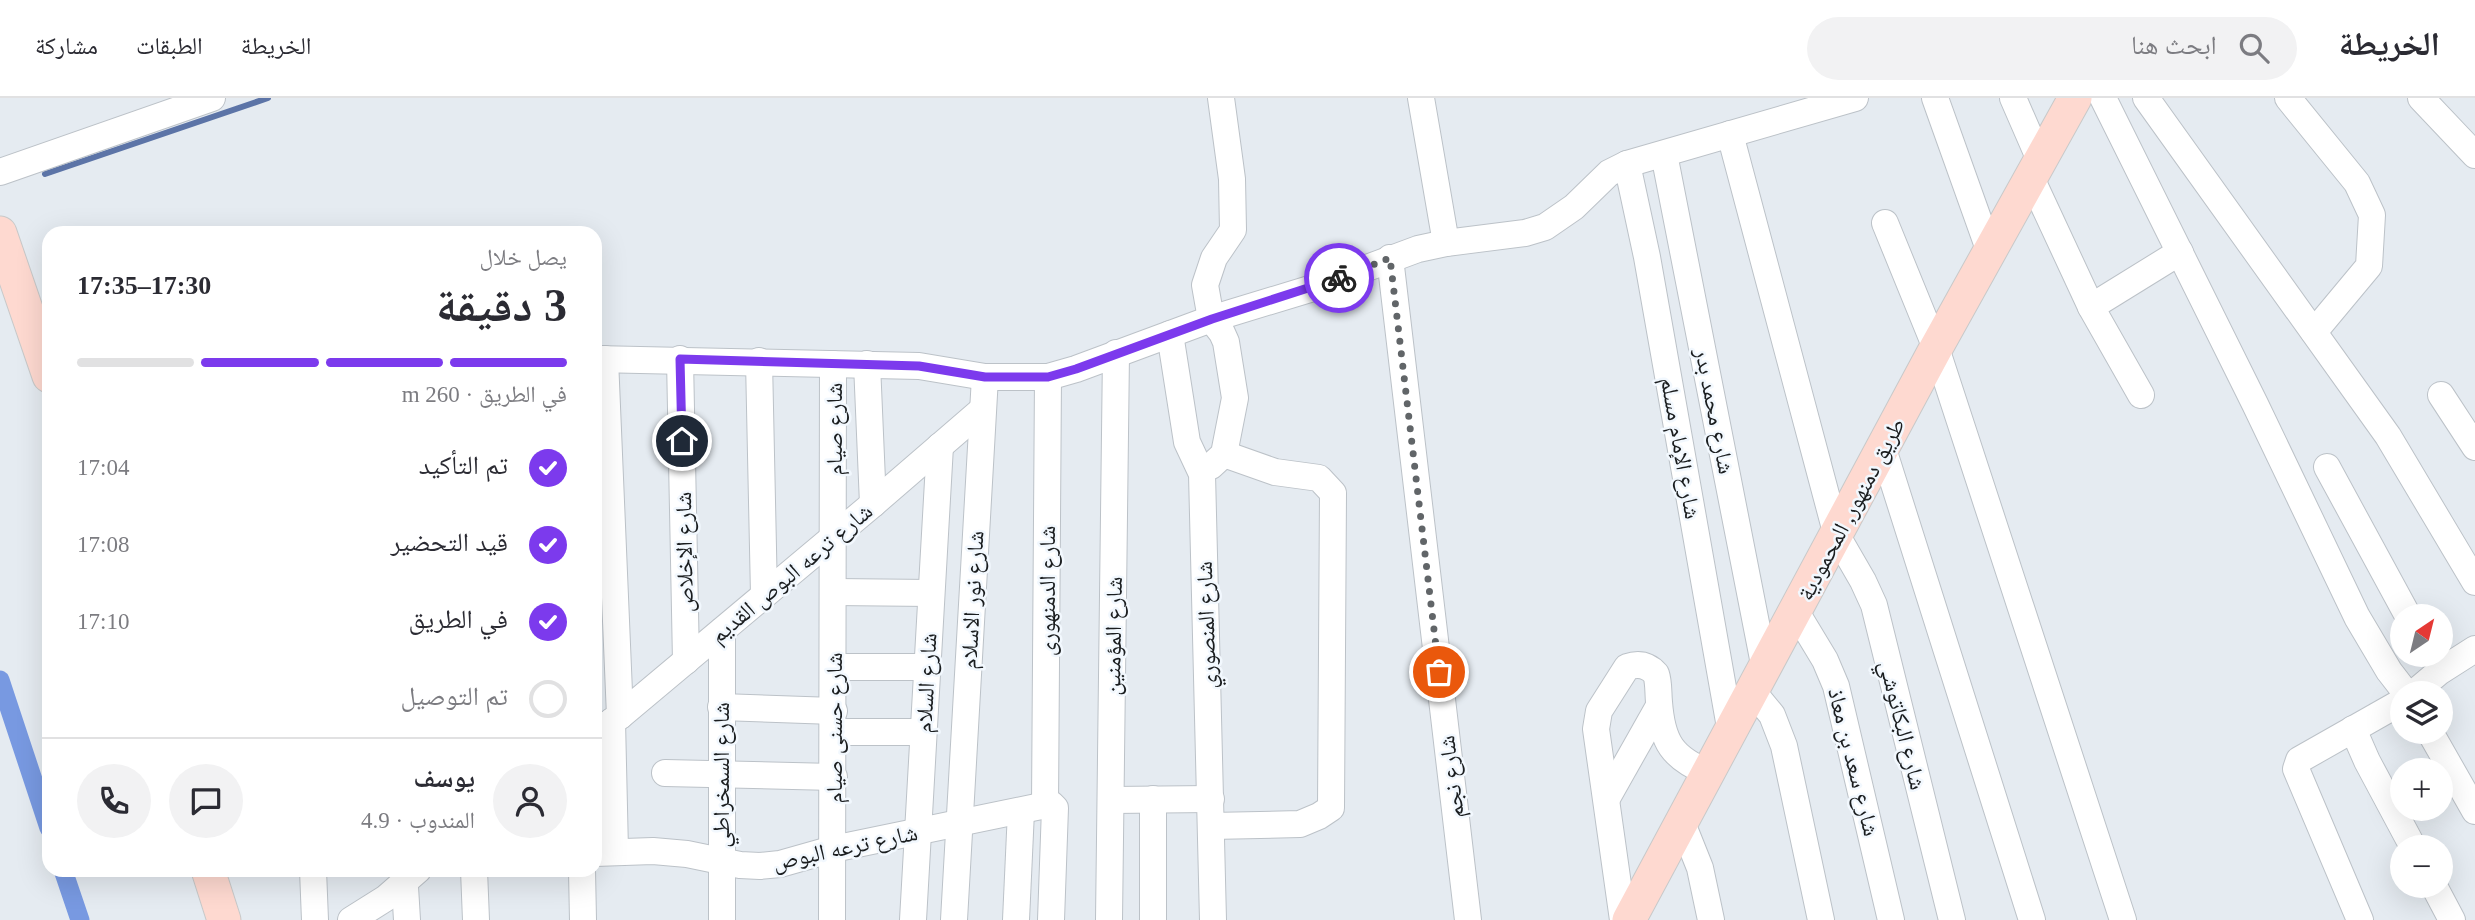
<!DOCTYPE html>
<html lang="ar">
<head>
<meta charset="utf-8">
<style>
  :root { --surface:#fff; --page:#f2f2f3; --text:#2b2b33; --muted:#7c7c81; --line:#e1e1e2; --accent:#7c3aed }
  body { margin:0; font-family:"Times New Roman","Noto Naskh Arabic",serif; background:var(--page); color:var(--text); direction:rtl; height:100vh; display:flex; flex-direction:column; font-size:26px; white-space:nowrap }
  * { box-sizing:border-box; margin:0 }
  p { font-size:23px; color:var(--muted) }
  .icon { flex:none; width:38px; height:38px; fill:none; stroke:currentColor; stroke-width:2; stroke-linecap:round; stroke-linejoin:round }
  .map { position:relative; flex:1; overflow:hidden; direction:ltr }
  .drawer { position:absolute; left:42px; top:128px; width:560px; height:651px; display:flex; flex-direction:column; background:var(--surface); border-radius:21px; box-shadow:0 7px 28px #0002; direction:rtl }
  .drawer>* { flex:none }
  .needle { width:46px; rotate:35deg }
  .tools { position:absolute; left:2390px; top:506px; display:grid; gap:14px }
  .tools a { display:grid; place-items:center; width:63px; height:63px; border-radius:50%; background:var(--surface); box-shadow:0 7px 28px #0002; font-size:35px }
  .pin { position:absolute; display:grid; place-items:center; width:60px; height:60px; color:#fff; margin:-30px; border:4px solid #fff; border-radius:50%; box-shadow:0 2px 7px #0007 }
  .courier { position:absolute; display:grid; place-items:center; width:70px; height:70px; margin:-35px; border:5px solid #7c3aed; border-radius:50%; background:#fff; color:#222; box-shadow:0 2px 9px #0007 }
  .head em { font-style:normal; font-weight:700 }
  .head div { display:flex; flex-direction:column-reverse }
  .head { display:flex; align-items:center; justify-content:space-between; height:119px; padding:0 35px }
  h1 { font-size:46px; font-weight:700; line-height:52px }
  .bar { display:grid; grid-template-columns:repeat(4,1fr); gap:10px 7px; align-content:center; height:84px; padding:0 35px }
  .bar i { height:9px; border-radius:5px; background:var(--line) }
  .bar .active { background:var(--accent) }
  .bar p { grid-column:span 4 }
  .line { display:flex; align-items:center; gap:18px; padding:0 35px; border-top:2px solid var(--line) }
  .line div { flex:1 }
  .round { display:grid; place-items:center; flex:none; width:74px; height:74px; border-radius:37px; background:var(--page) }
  ol { padding:0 35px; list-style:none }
  li { display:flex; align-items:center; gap:21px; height:77px }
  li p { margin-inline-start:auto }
  li .icon { padding:7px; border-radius:50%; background:var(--accent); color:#fff; stroke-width:4 }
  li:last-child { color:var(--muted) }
  li i { width:38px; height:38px; border:4px solid var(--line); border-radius:50% }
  header { display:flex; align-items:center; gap:42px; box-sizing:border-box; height:98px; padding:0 35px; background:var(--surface); border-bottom:2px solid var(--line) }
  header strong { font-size:33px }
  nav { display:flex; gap:38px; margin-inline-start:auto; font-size:24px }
  .search { width:490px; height:63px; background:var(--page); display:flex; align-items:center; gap:18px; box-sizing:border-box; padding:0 24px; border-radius:38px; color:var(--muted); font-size:26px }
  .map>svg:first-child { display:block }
</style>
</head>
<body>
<header>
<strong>الخريطة</strong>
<div class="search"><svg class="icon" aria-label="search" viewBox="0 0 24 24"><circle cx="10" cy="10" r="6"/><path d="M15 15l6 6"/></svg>ابحث هنا</div>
<nav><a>الخريطة</a><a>الطبقات</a><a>مشاركة</a></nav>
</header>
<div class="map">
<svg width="2475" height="822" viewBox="0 0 2475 822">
  <rect width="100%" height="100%" fill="#e5ebf1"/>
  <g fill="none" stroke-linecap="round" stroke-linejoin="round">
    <path stroke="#5c74a7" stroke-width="6" d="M45 76 268 0"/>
    <g stroke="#7899e1" stroke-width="19">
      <path d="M0 582 49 730"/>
      <path d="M63 772 80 822"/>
    </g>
    <g stroke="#bcc2c8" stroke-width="28">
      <g id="minor">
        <path d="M1421 0 1446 145"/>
        <path d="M1935 0 1990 154"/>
        <path d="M2013 0 2040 62"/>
        <path d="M2103 0 2255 306 2357 519 2389 573 2406 595"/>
        <path d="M2146 0 2388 338 2475 484"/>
        <path d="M2288 0 2357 85 2372 117 2369 168 2314 234"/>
        <path d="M2421 0 2475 57"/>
        <path d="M1730 36 1837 438 1863 483 1874 507 1952 822"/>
        <path d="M1664 56 1765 571"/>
        <path d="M1627 66 1647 159 1731 635"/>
        <path d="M0 74 212 0"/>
        <path d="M2031 80 2091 209 2141 297"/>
        <path d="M1885 125 1936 250 2123 822"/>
        <path d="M1390 160 1468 822"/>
        <path d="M2091 209 2180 154"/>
        <path d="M1170 236 1187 344 1202 376 1213 822"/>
        <path d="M595 261 919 268 985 279H1048L1076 271 1211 221 1313 190 1418 151 1446 145 1525 135 1545 129 1574 109 1609 75 1627 66 1855 0"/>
        <path d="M605 261 620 618"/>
        <path d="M680 261 686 563"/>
        <path d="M759 263 764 497"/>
        <path d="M867 266 873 406"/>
        <path d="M2441 297 2475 349"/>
        <path d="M1883 351 2032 822"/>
        <path d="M1211 368 1224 356 1235 300 1226 244 1222 235 1211 221 1205 187 1214 160 1233 132 1232 81 1221 0"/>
        <path d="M2327 369 2408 518"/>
        <path d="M834 494 931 495"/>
        <path d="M1796 514 1825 562 1836 588 1891 822"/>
        <path d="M834 569H927"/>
        <path d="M1753 594 1772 617 1784 648 1821 822"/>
        <path d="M2414 595 2439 574 2475 551"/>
        <path d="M721 609 834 613"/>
        <path d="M612 623 615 753"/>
        <path d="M2353 631 2367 663 2413 749"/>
        <path d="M834 634H923"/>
        <path d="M2430 634 2475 713"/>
        <path d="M595 635 620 618 873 406 983 311"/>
        <path d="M665 675 834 679"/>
        <path d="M1607 700 1659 608"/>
        <path d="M1153 701V822"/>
        <path d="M1112 702 1211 701"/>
        <path d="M1045 707 1048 279"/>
        <path d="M1682 725 1700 770 1711 822"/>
        <path d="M1211 728 1300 726 1319 718 1331 710 1333 395 1319 380 1275 374 1224 356"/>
        <path d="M595 755 653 753 687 756 740 767 760 768 780 766 833 751 1051 706 1055 710 1051 822"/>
        <path d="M313 772 315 822"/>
        <path d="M404 772 407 822"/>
        <path d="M474 772 476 822"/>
        <path d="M582 772 583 822"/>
        <path d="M2434 788 2452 822"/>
        <path d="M351 822 386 800 418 772"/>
        <path d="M722 822V533"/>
        <path d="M832 822 833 266"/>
        <path d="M913 822 940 348"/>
        <path d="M954 822 985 279"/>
        <path d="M1016 822 1021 713"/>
        <path d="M1109 822 1116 255"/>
        <path d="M1623 822 1596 631 1599 613 1627 569C1639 565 1648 567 1656 576 1659 585 1658 594 1659 604 1662 644 1672 660 1709 675"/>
        <path d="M2360 822 2296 671 2299 662 2403 603"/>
      </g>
    </g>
    <g stroke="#c8c9c9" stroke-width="35">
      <g id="major">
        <path d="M0 135 49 278"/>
        <path d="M208 772 224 822"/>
        <path d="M1629 822 1936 250 2075 0"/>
      </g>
    </g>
    <use href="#minor" stroke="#fff" stroke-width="26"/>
    <use href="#major" stroke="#fed9d0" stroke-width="33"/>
  </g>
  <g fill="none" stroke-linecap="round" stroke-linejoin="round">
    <path stroke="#616568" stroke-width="7" stroke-dasharray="0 12.6" d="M1339 180 1390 160 1439 574"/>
    <path stroke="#7c3aed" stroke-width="9" d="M682 343 680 261 919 268 985 279H1048L1076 271 1212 221 1339 180"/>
  </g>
  <g text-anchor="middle" stroke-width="5" stroke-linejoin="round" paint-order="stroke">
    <g font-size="23" fill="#1a1d1f" stroke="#f2f8fe">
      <text transform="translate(1715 313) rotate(79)" y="8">شارع محمد بدر</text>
      <text transform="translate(834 331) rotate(-90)" y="8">شارع صيام</text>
      <text transform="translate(1681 350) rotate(80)" y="8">شارع الإمام مسلم</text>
      <text transform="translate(1851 411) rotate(-62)" y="8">طريق دمنهور, المحمودية</text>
      <text transform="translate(684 454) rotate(-91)" y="8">شارع الإخلاص</text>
      <text transform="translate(791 475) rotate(-40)" y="8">شارع ترعه البوص القديم</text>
      <text transform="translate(1047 493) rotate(-90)" y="8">شارع الدمنهورى</text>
      <text transform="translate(972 502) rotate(-87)" y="8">شارع نور الاسلام</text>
      <text transform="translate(1206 527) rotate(-92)" y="8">شارع المنصوري</text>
      <text transform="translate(1113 538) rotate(-89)" y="8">شارع المؤمنين</text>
      <text transform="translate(926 585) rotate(-87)" y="8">شارع السلام</text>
      <text transform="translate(1903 627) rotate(76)" y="8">شارع البكاتوشي</text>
      <text transform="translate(834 630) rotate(-90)" y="8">شارع حسنى صيام</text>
      <text transform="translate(1854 664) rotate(76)" y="8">شارع سعد بن معاذ</text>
      <text transform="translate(721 677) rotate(-90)" y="8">شارع السمخراطي</text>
      <text transform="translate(1451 679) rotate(-97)" y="8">شارع نجم</text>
      <text transform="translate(845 749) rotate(-12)" y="8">شارع ترعه البوص</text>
    </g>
  </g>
</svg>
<div class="tools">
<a><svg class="needle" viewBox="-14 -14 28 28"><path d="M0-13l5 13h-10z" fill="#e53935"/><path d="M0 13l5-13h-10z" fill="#7c7c81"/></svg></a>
<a><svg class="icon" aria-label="layers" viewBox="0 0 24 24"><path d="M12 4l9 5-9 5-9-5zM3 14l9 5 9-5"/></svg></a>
<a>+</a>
<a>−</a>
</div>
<div class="pin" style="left:1439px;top:574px;background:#ea580c"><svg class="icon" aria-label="bag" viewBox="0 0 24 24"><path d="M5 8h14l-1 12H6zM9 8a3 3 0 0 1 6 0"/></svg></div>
<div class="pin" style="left:682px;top:343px;background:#1f2937"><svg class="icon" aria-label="home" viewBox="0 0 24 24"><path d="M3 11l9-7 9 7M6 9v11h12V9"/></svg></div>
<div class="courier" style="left:1339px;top:180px"><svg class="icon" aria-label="bike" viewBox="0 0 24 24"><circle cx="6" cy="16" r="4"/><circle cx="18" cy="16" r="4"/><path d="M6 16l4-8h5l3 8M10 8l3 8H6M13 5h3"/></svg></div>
<section class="drawer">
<div class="head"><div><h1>3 دقيقة</h1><p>يصل خلال</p></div><em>17:30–17:35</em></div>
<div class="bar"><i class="active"></i><i class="active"></i><i class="active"></i><i></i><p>في الطريق · 260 m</p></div>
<ol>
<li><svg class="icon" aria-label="check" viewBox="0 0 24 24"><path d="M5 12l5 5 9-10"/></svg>تم التأكيد<p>17:04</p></li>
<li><svg class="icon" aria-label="check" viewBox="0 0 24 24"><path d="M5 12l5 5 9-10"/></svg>قيد التحضير<p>17:08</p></li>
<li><svg class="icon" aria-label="check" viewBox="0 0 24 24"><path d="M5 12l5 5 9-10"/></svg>في الطريق<p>17:10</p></li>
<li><i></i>تم التوصيل</li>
</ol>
<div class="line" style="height:126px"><a class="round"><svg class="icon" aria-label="person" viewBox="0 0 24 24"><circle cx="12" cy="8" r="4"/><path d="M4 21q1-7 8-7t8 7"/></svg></a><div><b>يوسف</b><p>المندوب · 4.9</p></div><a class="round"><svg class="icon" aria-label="chat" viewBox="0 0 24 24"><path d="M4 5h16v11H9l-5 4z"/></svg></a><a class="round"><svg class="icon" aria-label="phone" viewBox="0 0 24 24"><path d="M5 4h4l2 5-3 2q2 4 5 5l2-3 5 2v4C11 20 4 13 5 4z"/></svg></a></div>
</section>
</div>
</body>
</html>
